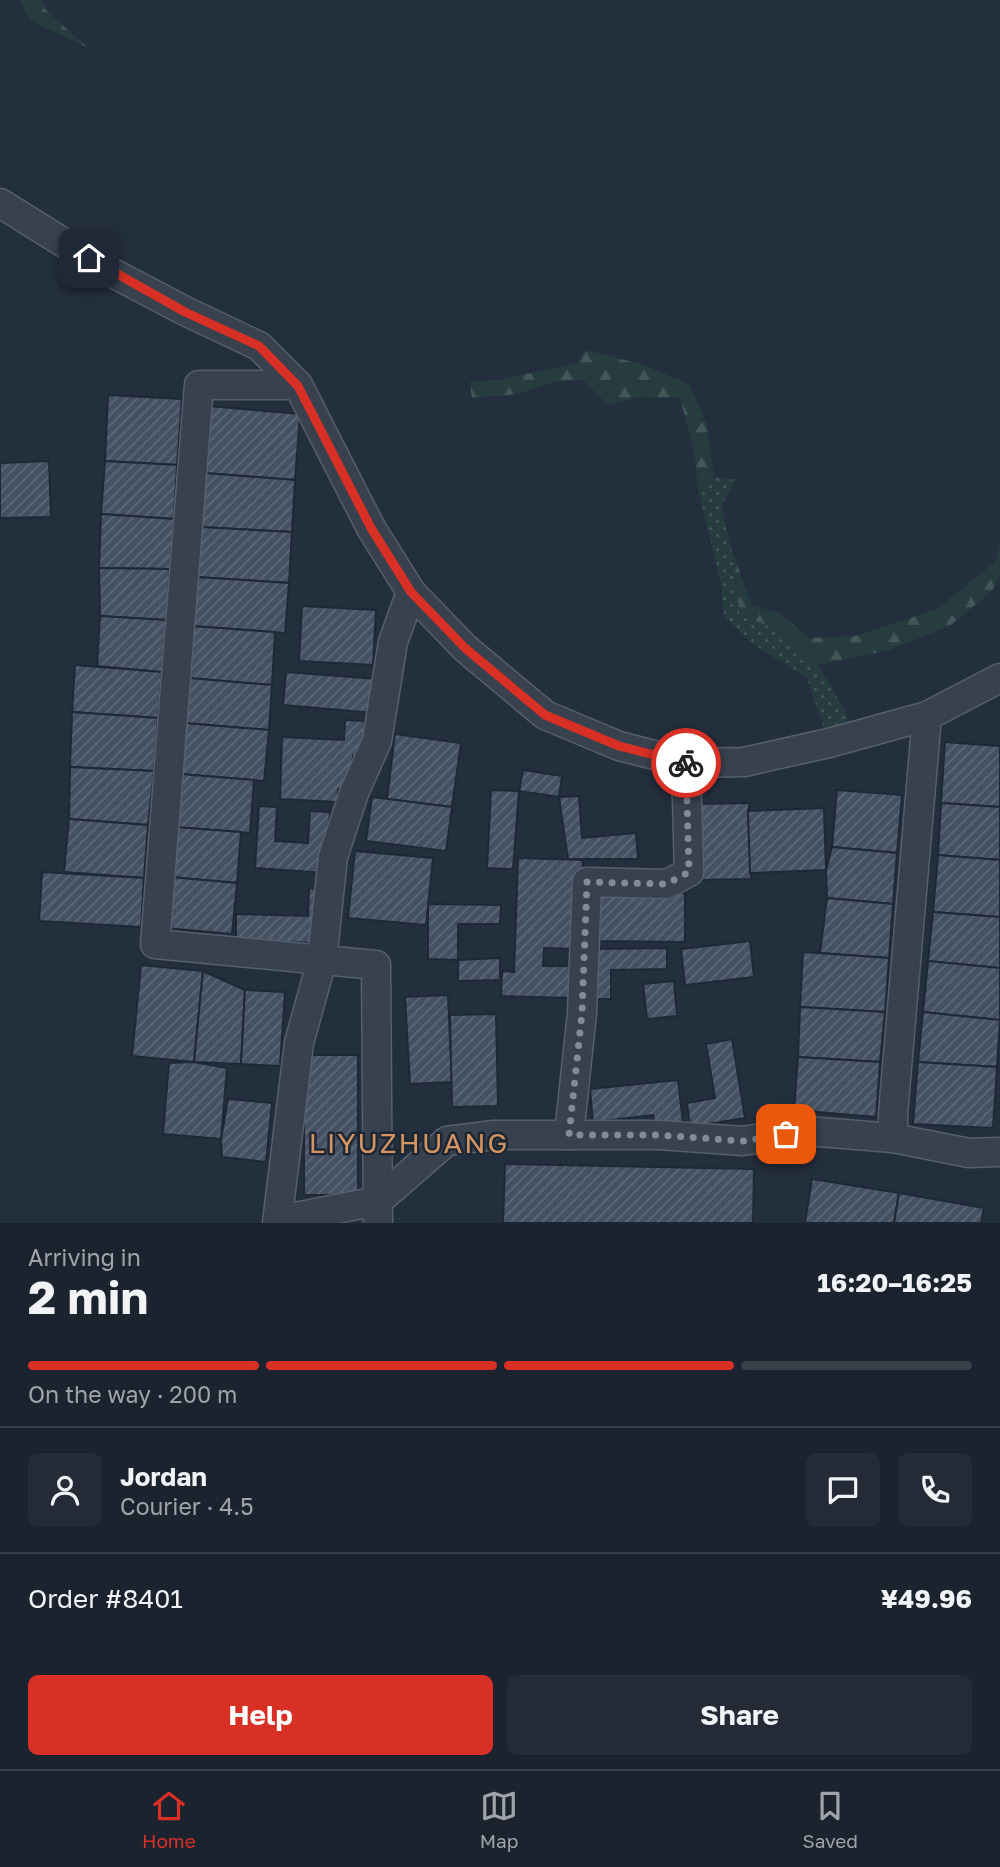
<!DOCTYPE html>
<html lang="en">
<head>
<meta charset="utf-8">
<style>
  :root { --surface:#1b232e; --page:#242b36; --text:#f1f3f6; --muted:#a0a4aa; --line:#39404a; --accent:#d93025 }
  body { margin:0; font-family:"Golos Text",sans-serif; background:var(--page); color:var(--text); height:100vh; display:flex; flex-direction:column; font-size:26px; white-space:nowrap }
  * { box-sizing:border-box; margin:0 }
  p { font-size:23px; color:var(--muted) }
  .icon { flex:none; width:38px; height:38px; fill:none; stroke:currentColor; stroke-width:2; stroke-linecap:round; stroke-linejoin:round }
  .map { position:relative; height:1223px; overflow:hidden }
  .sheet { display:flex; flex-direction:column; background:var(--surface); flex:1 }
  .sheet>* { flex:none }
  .pin { position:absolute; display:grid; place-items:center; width:60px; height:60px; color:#fff; margin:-30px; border-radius:14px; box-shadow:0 4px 10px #0006 }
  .courier { position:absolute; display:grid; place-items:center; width:70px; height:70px; margin:-35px; border:5px solid #d93025; border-radius:50%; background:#fff; color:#222; box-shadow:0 2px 9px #0007 }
  .headline em { font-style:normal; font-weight:700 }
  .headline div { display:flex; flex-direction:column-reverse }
  .headline { display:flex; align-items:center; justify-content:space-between; height:119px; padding:0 28px }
  h1 { font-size:46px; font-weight:700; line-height:52px }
  .bar { display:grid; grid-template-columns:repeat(4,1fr); gap:10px 7px; align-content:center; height:84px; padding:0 28px }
  .bar i { height:9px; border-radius:5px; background:var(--line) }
  .bar .active { background:var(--accent) }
  .bar p { grid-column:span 4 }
  .line { display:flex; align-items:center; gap:18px; padding:0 28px; border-top:2px solid var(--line) }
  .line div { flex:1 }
  .round { display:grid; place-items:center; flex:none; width:74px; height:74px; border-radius:10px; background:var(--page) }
  .button { display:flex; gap:14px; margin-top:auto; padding:14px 28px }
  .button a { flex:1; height:80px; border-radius:10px; background:var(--accent); color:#fff; font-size:28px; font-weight:700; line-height:80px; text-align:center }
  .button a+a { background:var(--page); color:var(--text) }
  .menu { display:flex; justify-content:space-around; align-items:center; height:98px; border-top:2px solid var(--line); background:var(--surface); font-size:19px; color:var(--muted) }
  .menu a { display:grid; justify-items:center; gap:4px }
  .menu .active { color:var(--accent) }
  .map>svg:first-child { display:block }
</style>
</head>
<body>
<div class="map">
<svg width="1000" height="1223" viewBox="0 0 1000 1223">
  <defs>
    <pattern id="grass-dots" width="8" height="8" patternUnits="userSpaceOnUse" patternTransform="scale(1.75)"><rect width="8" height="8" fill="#263c3f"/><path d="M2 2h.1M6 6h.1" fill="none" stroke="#435659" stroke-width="1.8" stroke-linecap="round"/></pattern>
    <pattern id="forest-firs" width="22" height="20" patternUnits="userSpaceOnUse" patternTransform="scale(1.75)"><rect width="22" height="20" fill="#263c3f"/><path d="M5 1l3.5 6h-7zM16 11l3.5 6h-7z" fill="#435659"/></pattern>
    <pattern id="building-hatch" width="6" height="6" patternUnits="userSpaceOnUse" patternTransform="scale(1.75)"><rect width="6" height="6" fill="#455162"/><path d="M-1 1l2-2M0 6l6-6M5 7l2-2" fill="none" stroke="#5d6877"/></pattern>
  </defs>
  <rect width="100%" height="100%" fill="#242f3e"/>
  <path fill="url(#grass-dots)" d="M714 477 736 480 721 506 731 547 740 616 776 628 818 665 844 709 855 736 829 743 807 678 753 644 724 616 721 583 698 489Z"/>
  <g fill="url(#forest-firs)">
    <path d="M19 0H41L46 10 87 47 31 21Z"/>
    <path d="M585 350 641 364 689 384 707 425 714 477 698 489 693 447 680 398 639 397 608 405 583 380 553 382 518 394 472 398 470 382 499 380 578 363Z"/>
    <path d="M1000 543V574L992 591 951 625 890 650 818 665 776 628 740 616 731 547 752 606 780 613 809 638 855 636 937 609 995 562Z"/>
  </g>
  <g fill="url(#building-hatch)" stroke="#1f2835" stroke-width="2">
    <path d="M108 395 182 399 177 465 105 461Z"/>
    <path d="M209 406 300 414 295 480 204 473Z"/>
    <path d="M49 461 51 517 0 518V463Z"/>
    <path d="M105 461 177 465 174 519 101 514Z"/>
    <path d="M204 473 295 480 292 532 200 527Z"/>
    <path d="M101 514 174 519 170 569 99 568Z"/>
    <path d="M200 527 292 532 289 583 196 577Z"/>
    <path d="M99 568 170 569 166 620 100 616Z"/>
    <path d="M196 577 289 583 285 633 192 626Z"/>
    <path d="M302 606 376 610 373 665 299 661Z"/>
    <path d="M100 616 166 620 162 672 97 666Z"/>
    <path d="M192 626 275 632 272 685 188 678Z"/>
    <path d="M75 665 162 672 158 718 72 712Z"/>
    <path d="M286 672 378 679 375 713 283 705Z"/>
    <path d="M188 678 272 685 269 730 184 723Z"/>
    <path d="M72 712 158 718 154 771 70 767Z"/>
    <path d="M345 720 365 721 363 753 353 756 351 785 338 789V802L280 799 282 737 344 740Z"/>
    <path d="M184 723 269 730 264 781 180 774Z"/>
    <path d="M395 734 461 743 452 807 387 799Z"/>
    <path d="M945 742 1000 746V807L941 803Z"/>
    <path d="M70 767 154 771 148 825 69 819Z"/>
    <path d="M523 770 562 776 559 797 519 791Z"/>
    <path d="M180 774 254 780 250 833 175 827Z"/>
    <path d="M491 790 519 791 513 869 487 868Z"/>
    <path d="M837 790 902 795 897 853 832 847Z"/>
    <path d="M579 796 582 838 636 833 638 859H568L559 797Z"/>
    <path d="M372 797 452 807 446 851 366 841Z"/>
    <path d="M750 803 748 811 751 879 698 880V804Z"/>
    <path d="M941 803 1000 807V860L938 855Z"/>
    <path d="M259 806 277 807 275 841 308 843 310 811 330 812 326 873 255 868Z"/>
    <path d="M824 808 826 870 750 873 748 811Z"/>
    <path d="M69 819 148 825 144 878 64 872Z"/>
    <path d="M175 827 241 832 237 883 170 877Z"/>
    <path d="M832 847 897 853 893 904 827 898 826 870Z"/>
    <path d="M355 851 433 858 426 925 348 918Z"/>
    <path d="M938 855 1000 860V917L933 912Z"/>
    <path d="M518 858 583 860 580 949 544 948 543 966H570L569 998 501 996 502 971 514 972Z"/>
    <path d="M42 872 144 878 141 927 39 921Z"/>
    <path d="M170 877 237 883 232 934 166 928Z"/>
    <path d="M309 888 319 889 317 943 236 940V914L308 916Z"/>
    <path d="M598 892 685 893V942L598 941Z"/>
    <path d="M827 898 893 904 889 958 820 953Z"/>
    <path d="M428 904 501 905 500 924H458V960L428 959Z"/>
    <path d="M933 912 1000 917V968L928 961Z"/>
    <path d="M750 941 754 977 685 985 681 949Z"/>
    <path d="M667 948V969L611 970V999H592L591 949Z"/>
    <path d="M803 952 889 958 885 1012 800 1007Z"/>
    <path d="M500 958V980L458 981V960Z"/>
    <path d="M928 961 1000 968V1020L923 1012Z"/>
    <path d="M141 965 203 971 194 1062 132 1056Z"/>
    <path d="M203 971 245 990 241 1064 194 1062Z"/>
    <path d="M674 981 677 1016 647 1019 643 984Z"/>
    <path d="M245 990 285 992 280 1066 241 1064Z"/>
    <path d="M448 995 452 1082 410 1084 405 997Z"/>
    <path d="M800 1007 885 1012 880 1062 798 1057Z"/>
    <path d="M923 1012 1000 1020 997 1067 918 1062Z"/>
    <path d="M496 1014 498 1106 452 1107 450 1015Z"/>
    <path d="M732 1039 745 1118 690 1127 687 1103 715 1098 706 1044Z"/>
    <rect x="304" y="1055" width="54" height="140"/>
    <path d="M798 1057 880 1062 876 1117 794 1110Z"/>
    <path d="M194 1062 227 1068 221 1139 163 1134 169 1063Z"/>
    <path d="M918 1062 997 1067 993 1128 913 1124Z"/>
    <path d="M678 1080 683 1123 655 1126 653 1115 593 1122 590 1089Z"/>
    <path d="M228 1099 272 1103 266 1162 222 1157 221 1139Z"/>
    <path d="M505 1164 754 1169 753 1223H503Z"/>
    <path d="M812 1179 899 1193 894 1223H805Z"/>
    <path d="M899 1193 984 1208 981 1223H894Z"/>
  </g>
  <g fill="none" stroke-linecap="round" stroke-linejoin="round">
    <g stroke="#565f6c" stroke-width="31">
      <g id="minor">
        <path d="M0 203 109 271 185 311 259 346 298 385 371 528 411 592 465 648 545 715 619 746 686 763 744 762 829 743 927 716 1000 678"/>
        <path d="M298 385H199L155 944 376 965 378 1223"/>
        <path d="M569 1135 582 1013 587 882 667 884 689 872 686 763"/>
        <path d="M893 1138V1114L927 716"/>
        <path d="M277 1223 299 1043 322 960 333 857 354 793 377 741 393 642 411 592"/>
        <path d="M283 1223 290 1218 378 1201 447 1141 494 1135H659L743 1141 807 1131 893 1138 969 1153 1000 1152"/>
      </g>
    </g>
    <use href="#minor" stroke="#38414e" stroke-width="28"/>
  </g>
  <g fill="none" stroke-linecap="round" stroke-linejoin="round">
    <path stroke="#828b98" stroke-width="7" stroke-dasharray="0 12.6" d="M686 763 689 872 667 884 587 882 582 1013 569 1135H659L743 1141 786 1134"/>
    <path stroke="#d93025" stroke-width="9" d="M89 258 185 312 259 346 298 386 371 528 411 592 465 648 545 715 619 746 686 763"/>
  </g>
  <g text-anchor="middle" stroke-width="5" stroke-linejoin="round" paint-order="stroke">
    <g font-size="28" letter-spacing="2" fill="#d59563" stroke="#1d2633">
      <text x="409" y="1153">LIYUZHUANG</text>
    </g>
  </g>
</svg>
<div class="pin" style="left:786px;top:1134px;background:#ea580c"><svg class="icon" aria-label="bag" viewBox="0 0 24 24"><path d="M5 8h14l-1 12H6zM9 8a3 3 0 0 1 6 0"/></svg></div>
<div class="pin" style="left:89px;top:258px;background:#1f2937"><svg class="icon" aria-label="home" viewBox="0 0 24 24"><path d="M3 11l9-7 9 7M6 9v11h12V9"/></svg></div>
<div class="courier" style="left:686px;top:763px"><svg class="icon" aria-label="bike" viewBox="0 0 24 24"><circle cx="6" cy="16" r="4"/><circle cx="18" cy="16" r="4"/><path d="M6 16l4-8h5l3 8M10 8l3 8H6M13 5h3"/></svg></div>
</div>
<section class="sheet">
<div class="headline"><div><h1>2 min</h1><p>Arriving in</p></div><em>16:20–16:25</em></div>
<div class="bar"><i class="active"></i><i class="active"></i><i class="active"></i><i></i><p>On the way · 200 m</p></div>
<div class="line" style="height:126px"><a class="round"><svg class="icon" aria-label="person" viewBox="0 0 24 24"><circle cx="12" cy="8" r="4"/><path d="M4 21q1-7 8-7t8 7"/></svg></a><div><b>Jordan</b><p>Courier · 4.5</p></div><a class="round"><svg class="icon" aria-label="chat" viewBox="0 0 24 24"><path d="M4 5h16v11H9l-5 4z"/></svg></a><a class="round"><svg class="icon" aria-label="phone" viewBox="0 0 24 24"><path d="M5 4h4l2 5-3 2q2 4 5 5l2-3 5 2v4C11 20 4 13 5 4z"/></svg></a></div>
<div class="line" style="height:91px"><div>Order #8401</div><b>¥49.96</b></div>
<div class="button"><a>Help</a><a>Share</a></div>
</section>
<nav class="menu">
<a class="active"><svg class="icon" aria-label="home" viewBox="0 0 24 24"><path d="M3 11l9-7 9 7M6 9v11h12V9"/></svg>Home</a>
<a><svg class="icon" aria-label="map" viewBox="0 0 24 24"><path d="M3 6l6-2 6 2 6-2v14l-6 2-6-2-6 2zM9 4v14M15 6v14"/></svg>Map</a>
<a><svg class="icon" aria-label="saved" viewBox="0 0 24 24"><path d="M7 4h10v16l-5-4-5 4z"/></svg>Saved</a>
</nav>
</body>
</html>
